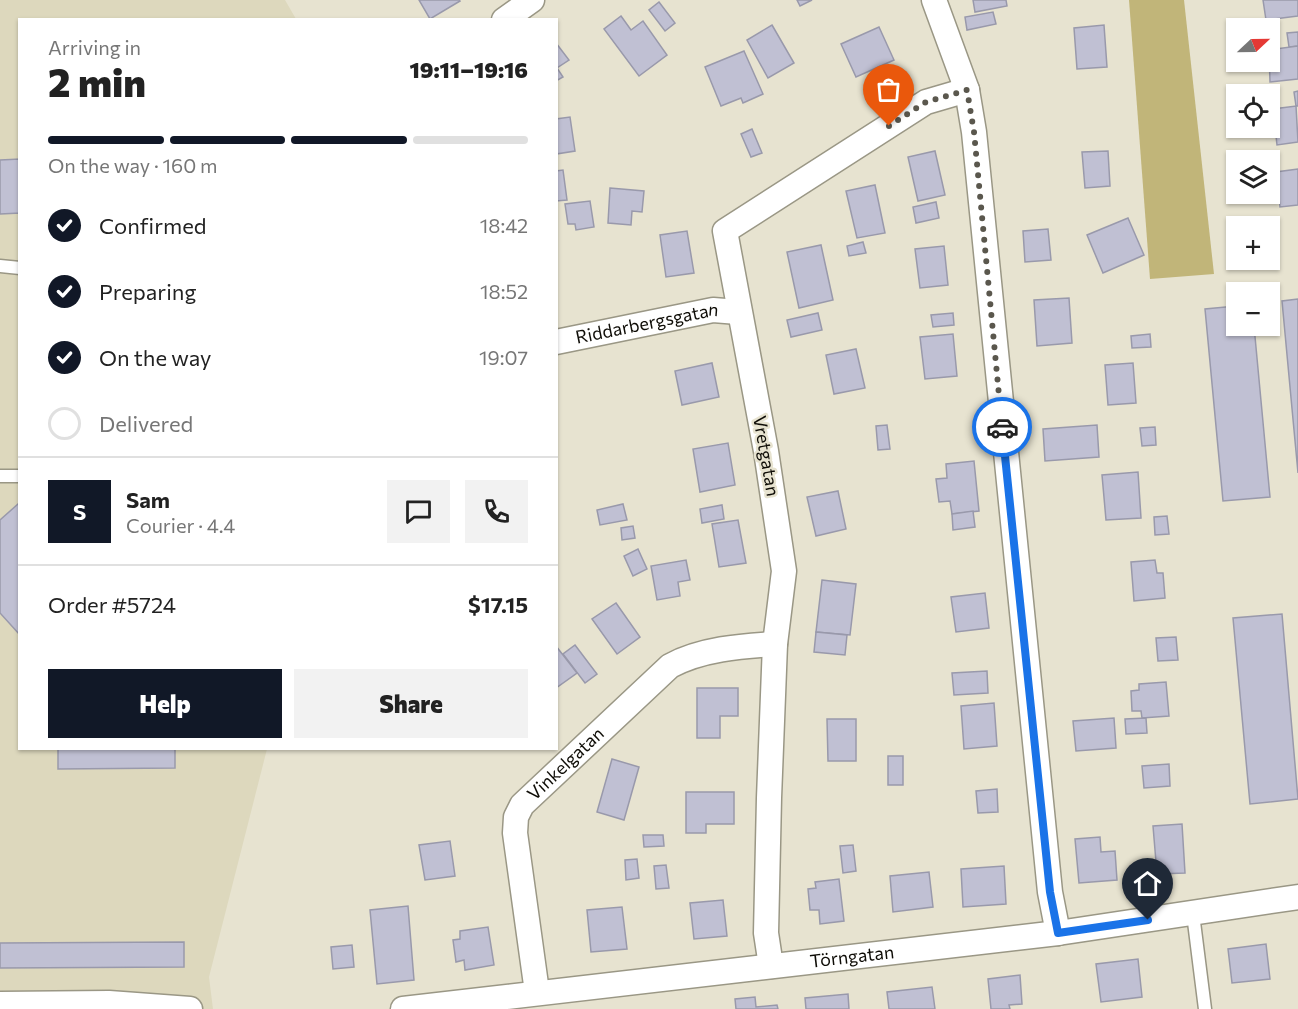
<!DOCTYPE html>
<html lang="en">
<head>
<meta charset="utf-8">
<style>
  :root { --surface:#fff; --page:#f2f2f2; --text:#222; --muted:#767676; --line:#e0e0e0; --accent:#111827 }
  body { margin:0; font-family:Commissioner,sans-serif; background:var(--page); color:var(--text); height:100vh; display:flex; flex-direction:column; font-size:22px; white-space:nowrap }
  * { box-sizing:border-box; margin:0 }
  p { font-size:20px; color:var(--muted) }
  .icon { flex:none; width:33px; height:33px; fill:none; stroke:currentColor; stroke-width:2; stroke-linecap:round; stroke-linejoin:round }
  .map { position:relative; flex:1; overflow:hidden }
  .drawer { position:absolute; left:18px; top:18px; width:540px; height:732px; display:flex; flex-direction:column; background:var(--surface); border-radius:0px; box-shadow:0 2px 4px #0004 }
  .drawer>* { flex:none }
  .needle { width:39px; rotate:68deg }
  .fabs { position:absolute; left:1226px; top:18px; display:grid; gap:12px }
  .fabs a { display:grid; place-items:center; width:54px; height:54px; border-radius:0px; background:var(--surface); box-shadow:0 2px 4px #0004; font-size:30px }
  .pin { position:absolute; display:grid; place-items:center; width:51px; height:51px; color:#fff; margin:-62px -26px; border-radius:50% 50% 50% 0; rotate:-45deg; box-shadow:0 0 6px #0007 }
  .pin .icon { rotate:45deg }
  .courier { position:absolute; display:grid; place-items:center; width:60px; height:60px; margin:-30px; border:4px solid #1a73e8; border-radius:50%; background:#fff; color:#222; box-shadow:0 2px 8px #0007 }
  .overview em { font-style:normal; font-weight:800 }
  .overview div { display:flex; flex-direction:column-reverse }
  .overview { display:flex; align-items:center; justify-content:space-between; height:102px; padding:0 30px }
  h1 { font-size:39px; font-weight:800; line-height:45px }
  .bar { display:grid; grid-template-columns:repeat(4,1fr); gap:9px 6px; align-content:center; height:72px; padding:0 30px }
  .bar i { height:8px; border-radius:4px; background:var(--line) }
  .bar .on { background:var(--accent) }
  .bar p { grid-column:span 4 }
  .line { display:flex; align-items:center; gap:15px; padding:0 30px; border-top:2px solid var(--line) }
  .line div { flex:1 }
  .round { display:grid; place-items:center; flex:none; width:63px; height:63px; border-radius:0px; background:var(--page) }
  ol { padding:0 30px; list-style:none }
  li { display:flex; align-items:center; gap:18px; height:66px }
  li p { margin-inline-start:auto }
  li .icon { padding:6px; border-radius:50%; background:var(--accent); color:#fff; stroke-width:4 }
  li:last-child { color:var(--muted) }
  li i { width:33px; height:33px; border:3px solid var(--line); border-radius:50% }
  .primary-button { display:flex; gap:12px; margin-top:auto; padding:12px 30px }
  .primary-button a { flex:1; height:69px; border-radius:0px; background:var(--accent); color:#fff; font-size:24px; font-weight:800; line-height:69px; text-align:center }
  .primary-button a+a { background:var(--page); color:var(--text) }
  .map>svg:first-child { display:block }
</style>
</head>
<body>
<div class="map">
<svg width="1298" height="1009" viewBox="0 0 1298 1009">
  <rect width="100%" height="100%" fill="#e7e3d0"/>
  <path fill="#ddd8bd" d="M0 0H285L296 19 20 20V748L267 749 209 977 213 1009H0Z"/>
  <path fill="#c1b579" d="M1129 0H1184L1214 274 1150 279Z"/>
  <g fill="#c0c0d3" stroke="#9999ab" stroke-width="1.5">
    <path d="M419 0H459L460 1 430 19Z"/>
    <path d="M797 0H812L800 6Z"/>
    <path d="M973 0H1006L1007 6 975 12Z"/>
    <path d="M1263 0H1298V16L1266 20Z"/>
    <path d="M659 2 675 23 665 31 649 10Z"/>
    <path d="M993 12 996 24 967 30 965 17Z"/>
    <path d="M621 16 631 30 643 21 667 55 639 76 604 29Z"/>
    <path d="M772 25 794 63 768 78 747 40Z"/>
    <path d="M1104 25 1107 67 1077 69 1074 28Z"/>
    <path d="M879 27 894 60 856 77 841 44Z"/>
    <path d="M1298 32V46L1289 47 1287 33Z"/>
    <path d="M556 43 569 60 557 68 563 77 556 81Z"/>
    <path d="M1298 46V79L1270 82 1269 50Z"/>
    <path d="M744 51 763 94 743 103 741 98 721 106 705 67Z"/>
    <path d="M1298 91V106H1296L1294 92Z"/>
    <path d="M1296 106 1298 142 1277 145 1273 109Z"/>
    <path d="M570 117 575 151 556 154V119Z"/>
    <path d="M752 129 762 153 751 157 741 134Z"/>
    <path d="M935 151 945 195 918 201 908 157Z"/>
    <path d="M1108 151 1110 186 1085 188 1082 152Z"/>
    <path d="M20 159V213L0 214V160Z"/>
    <path d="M1298 169V205L1280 207 1276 172Z"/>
    <path d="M563 170 567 200 556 201V171Z"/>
    <path d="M875 185 885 233 857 238 846 191Z"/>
    <path d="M610 188 644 191 642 212 632 211 631 225 608 223Z"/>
    <path d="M590 201 594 227 576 230 575 224H568L565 204Z"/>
    <path d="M936 202 939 218 916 223 913 207Z"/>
    <path d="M1128 218 1144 255 1103 273 1087 235Z"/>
    <path d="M1048 229 1051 260 1025 262 1023 231Z"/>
    <path d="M687 231 694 273 666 277 660 235Z"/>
    <path d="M863 242 866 253 849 256 847 246Z"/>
    <path d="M821 245 833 300 799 308 787 252Z"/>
    <path d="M944 246 948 285 920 288 915 249Z"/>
    <path d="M1069 298 1072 343 1037 346 1034 300Z"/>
    <path d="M1298 299V473L1282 301Z"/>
    <path d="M1236 306V326H1254L1270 497 1223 501 1205 309Z"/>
    <path d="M818 313 822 330 791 337 787 320Z"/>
    <path d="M953 313 954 325 933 327 931 315Z"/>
    <path d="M953 334 957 376 925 379 920 337Z"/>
    <path d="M1150 334 1151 347 1132 348 1131 336Z"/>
    <path d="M856 349 865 388 834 394 826 355Z"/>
    <path d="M712 363 719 397 682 405 675 371Z"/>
    <path d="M1133 363 1136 403 1108 405 1105 365Z"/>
    <path d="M887 425 890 449 878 450 876 426Z"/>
    <path d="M1097 425 1099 457 1045 461 1043 429Z"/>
    <path d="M1155 427 1156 445 1142 446 1140 428Z"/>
    <path d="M728 443 735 485 700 492 693 449Z"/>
    <path d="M974 461 979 511 952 514 950 501 939 502 936 479 947 478 946 464Z"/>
    <path d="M1138 472 1141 518 1106 520 1102 475Z"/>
    <path d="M838 491 846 529 816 536 807 497Z"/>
    <path d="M18 504 20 506V635L0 613V520Z"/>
    <path d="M623 504 627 520 600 525 597 510Z"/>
    <path d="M722 505 724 519 702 523 700 509Z"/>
    <path d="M973 511 975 527 953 530 952 514Z"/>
    <path d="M1167 516 1169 534 1155 535 1154 517Z"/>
    <path d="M738 520 746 563 719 567 712 524Z"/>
    <path d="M633 526 635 538 622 540 621 528Z"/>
    <path d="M638 549 647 569 633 576 624 556Z"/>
    <path d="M686 560 690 580 678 582 680 596 657 600 651 566Z"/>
    <path d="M1155 560 1157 573H1163L1165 598 1134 601 1131 562Z"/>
    <path d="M822 580 856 584 850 635 816 632Z"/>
    <path d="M985 593 989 628 956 632 951 597Z"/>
    <path d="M616 603 640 637 617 654 592 619Z"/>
    <path d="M1282 614 1298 799 1250 804 1233 618Z"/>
    <path d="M816 632 847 635 845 655 814 652Z"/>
    <path d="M1176 637 1178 660 1158 661 1156 638Z"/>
    <path d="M575 645 597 674 585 683 563 654Z"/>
    <path d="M556 646 577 673 556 688Z"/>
    <path d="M987 671 988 693 954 695 952 673Z"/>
    <path d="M1166 682 1169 716 1142 718 1141 711H1132L1131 691 1139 690V684Z"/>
    <path d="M697 688H738V716H720V738H697Z"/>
    <path d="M994 703 997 746 964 749 961 706Z"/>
    <path d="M1114 718 1116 748 1076 751 1073 721Z"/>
    <path d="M1146 718 1147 733 1126 734 1125 719Z"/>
    <path d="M827 719H856V761H828Z"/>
    <path d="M58 748H175V768L58 769Z"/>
    <rect x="888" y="756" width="15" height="29"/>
    <path d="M612 759 639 767 624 820 597 812Z"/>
    <path d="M1169 764 1170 786 1144 788 1142 766Z"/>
    <path d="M997 789 998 812 978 813 976 791Z"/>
    <path d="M686 792H734V824H706V833H686Z"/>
    <path d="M1182 824 1185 873 1157 874 1153 826Z"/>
    <path d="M643 835H663L664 846 644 847Z"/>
    <path d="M1100 837 1101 852 1115 851 1117 880 1079 883 1075 839Z"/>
    <path d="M450 841 455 876 425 880 419 845Z"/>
    <path d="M853 845 856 871 843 873 840 846Z"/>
    <path d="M637 859 639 878 626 880 625 860Z"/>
    <path d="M666 865 669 888 656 889 654 866Z"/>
    <path d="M1004 866 1006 904 963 907 961 869Z"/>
    <path d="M929 872 933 907 893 912 890 876Z"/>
    <path d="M839 879 844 921 820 924 819 910H810L808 889 816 888 815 882Z"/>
    <path d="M723 900 727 936 694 939 690 903Z"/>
    <path d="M408 906 414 980 377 984 370 910Z"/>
    <path d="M622 907 627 949 591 952 587 910Z"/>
    <path d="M488 927 494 965 465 970 464 960 456 962 453 940 460 939V931Z"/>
    <path d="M184 942V967L0 968V943Z"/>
    <path d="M1266 944 1270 979 1232 983 1228 949Z"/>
    <path d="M352 945 354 967 333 969 331 947Z"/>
    <path d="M1138 959 1142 997 1101 1002 1096 964Z"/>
    <path d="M1020 975 1022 1004 1009 1005 1010 1009H991L988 979Z"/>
    <path d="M932 987 935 1009H889L887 992Z"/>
    <path d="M848 994 849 1009H806L805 998Z"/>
    <path d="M755 997 756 1007 777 1005 778 1009H736L735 999Z"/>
  </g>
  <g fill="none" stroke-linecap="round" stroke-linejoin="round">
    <g stroke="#9a9785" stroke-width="15">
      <g id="service">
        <path d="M0 266 20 268"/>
        <path d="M0 476H20"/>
        <path d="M1193 914 1205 1009"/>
      </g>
    </g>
    <g stroke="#9a9785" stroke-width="27">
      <g id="minor">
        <path d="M934 0 967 90 974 132 1050 892 1058 933"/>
        <path d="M504 20 532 0"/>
        <path id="s1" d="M556 342 713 310 738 312"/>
        <path d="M771 966 766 933 769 798 775 644 784 571 766 451 725 231 926 102 967 90"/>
        <path id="s2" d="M537 992 515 833 516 817 522 805 670 666C701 649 741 646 775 644"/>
        <path d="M0 1004 109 1003 190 1009"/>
        <path id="s3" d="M403 1009 1058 933 1298 897"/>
      </g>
    </g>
    <use href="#service" stroke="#fff" stroke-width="12"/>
    <use href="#minor" stroke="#fff" stroke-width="24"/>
  </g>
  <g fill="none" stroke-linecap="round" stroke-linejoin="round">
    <path stroke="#5a574d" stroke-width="6" stroke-dasharray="0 10.8" d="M889 126 926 102 967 90 974 132 1002 427"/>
    <path stroke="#1a73e8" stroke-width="8" d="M1002 427 1050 892 1058 933 1148 920"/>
  </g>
  <g text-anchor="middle" stroke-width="5" stroke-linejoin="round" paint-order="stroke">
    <g font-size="18" fill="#0e0c06" stroke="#e7e3d0">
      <text dy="6" stroke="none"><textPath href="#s1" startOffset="93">Riddarbergsgatan</textPath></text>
      <text transform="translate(766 456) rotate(80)" y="6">Vretgatan</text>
      <text dy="6" stroke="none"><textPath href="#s2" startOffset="250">Vinkelgatan</textPath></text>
      <text dy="6" stroke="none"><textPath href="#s3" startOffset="452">Törngatan</textPath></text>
    </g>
  </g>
</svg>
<div class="fabs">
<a><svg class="needle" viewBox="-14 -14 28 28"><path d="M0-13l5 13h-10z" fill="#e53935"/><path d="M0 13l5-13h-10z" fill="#767676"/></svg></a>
<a><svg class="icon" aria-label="locate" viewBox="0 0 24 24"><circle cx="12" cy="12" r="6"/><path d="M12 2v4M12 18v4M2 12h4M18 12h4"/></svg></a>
<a><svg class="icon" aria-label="layers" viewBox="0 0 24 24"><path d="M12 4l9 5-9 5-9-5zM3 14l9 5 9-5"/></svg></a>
<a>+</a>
<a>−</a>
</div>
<div class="pin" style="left:889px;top:126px;background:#ea580c"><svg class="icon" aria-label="bag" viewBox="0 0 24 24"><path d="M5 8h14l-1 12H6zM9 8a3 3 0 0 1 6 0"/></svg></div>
<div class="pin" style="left:1148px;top:920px;background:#1f2937"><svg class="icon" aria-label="home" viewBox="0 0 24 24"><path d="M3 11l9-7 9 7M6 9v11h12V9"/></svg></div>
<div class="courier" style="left:1002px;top:427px"><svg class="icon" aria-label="car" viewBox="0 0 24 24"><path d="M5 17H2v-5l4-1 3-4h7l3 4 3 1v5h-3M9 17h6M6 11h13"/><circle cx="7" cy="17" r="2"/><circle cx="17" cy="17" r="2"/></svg></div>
<section class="drawer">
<div class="overview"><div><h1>2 min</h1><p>Arriving in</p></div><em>19:11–19:16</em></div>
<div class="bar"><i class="on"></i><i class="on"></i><i class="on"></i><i></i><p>On the way · 160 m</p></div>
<ol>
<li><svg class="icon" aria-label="check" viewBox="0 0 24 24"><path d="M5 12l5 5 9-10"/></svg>Confirmed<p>18:42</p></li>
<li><svg class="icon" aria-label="check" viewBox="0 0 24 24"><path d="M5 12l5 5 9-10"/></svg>Preparing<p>18:52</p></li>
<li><svg class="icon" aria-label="check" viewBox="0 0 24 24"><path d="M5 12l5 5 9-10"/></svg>On the way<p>19:07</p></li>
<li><i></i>Delivered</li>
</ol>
<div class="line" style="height:108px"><b class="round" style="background:var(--accent);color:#fff">S</b><div><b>Sam</b><p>Courier · 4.4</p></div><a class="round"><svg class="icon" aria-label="chat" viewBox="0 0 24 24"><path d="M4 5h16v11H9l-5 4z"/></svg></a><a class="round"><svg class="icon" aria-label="phone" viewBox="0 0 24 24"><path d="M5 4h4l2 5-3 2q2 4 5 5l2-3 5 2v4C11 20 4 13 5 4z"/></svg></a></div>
<div class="line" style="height:78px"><div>Order #5724</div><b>$17.15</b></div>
<div class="primary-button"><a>Help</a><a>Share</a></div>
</section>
</div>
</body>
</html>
